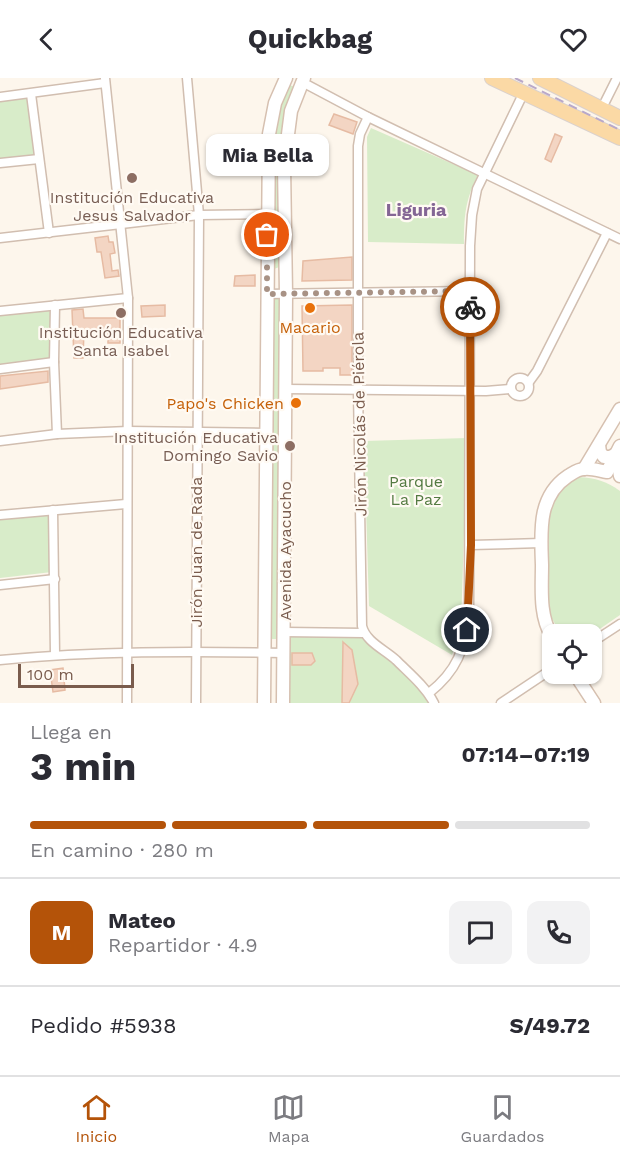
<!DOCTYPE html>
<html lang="es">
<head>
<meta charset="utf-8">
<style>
  :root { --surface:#fff; --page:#f2f2f3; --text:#2b2b33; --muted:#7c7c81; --line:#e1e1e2; --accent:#b45309 }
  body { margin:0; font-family:"Work Sans",sans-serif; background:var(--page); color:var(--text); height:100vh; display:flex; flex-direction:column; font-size:22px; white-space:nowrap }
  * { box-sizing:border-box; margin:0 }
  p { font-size:20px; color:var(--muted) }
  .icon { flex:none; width:33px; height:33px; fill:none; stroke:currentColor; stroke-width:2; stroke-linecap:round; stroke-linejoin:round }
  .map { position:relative; height:625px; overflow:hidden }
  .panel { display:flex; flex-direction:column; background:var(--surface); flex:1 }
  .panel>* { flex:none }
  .controls { position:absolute; left:542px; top:546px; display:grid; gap:12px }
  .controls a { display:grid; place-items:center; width:60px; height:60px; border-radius:12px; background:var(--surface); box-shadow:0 2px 4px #0004; font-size:30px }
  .scale { position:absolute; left:18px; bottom:15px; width:116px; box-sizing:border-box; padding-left:6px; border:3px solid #7a5c4d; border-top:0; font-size:16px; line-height:21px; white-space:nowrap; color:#7a5c4d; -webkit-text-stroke:4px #fffaf3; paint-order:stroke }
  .pin { position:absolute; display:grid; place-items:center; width:51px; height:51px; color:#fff; margin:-26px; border:3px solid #fff; border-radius:50%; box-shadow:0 2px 6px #0007 }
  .courier { position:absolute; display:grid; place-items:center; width:60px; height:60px; margin:-30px; border:4px solid #b45309; border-radius:50%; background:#fff; color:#222; box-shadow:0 2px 8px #0007 }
  .bubble { position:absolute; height:42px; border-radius:12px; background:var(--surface); box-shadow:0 2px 4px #0004; font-size:20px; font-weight:700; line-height:42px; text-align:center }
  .summary em { font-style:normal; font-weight:700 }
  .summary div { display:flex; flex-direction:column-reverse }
  .summary { display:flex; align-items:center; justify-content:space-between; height:102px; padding:0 30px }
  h1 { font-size:39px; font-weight:700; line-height:45px }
  .bar { display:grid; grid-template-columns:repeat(4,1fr); gap:9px 6px; align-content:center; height:72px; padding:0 30px }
  .bar i { height:8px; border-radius:4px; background:var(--line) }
  .bar .on { background:var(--accent) }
  .bar p { grid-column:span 4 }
  .line { display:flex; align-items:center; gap:15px; padding:0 30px; border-top:2px solid var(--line) }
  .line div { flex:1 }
  .round { display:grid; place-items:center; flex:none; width:63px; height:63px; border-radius:12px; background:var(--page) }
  header { display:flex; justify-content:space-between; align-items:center; height:78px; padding:0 30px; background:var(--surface); font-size:27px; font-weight:700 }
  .tabs { display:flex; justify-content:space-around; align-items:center; height:84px; border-top:2px solid var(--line); background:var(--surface); font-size:16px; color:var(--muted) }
  .tabs a { display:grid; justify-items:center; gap:3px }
  .tabs .on { color:var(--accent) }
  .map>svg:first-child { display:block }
</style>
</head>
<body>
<header><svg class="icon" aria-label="back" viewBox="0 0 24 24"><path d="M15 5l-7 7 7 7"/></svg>Quickbag<svg class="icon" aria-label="heart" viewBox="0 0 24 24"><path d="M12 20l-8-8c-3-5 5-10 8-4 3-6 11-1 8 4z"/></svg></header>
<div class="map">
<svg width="620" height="625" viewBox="0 0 620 625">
  <rect width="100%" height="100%" fill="#fdf6ec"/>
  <g fill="#d8ecc9">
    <path d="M287 7 293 8 283 54 282 188 274 191 273 71 278 30Z"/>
    <path d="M29 19 37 78 0 81V23Z"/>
    <path d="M371 50 478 97C465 122 464 139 464 166L368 164 367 59Z"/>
    <path d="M272 219H281L280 561H271Z"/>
    <path d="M55 227 54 284 0 291V233Z"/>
    <path d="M467 360 461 548 452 577 369 528 364 363Z"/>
    <path d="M579 399C596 400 606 403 620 413V537L591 557 561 556 548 534 549 433 556 416 570 404Z"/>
    <path d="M48 437 52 494 0 500V442Z"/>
    <path d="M286 550 358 553 425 616 430 625H285Z"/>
  </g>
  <g fill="#f3d5c3" stroke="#e6bba3" stroke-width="1.5">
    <path d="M334 36 357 44 353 56 329 47Z"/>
    <path d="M555 56 562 59 551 84 545 81Z"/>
    <path d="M108 158 109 164H113L115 175 110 176 112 193 118 192 119 198 105 200 101 174H97L95 160Z"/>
    <path d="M352 179V202L302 203 303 183Z"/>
    <path d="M255 197V208H234L235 198Z"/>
    <path d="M165 227V238L142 239 141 228Z"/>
    <path d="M352 227V297H340V290H323V293H303L302 228Z"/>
    <path d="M83 231 84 240H120V265H108V252L84 253 83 280H74L72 232Z"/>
    <path d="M48 293V304L0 311V298Z"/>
    <path d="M343 564 352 572 358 606 349 625H342Z"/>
    <path d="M292 575H312L315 583 311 587H292Z"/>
    <path d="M63 590 65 612 53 614 50 592Z"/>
  </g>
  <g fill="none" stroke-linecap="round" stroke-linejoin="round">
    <g stroke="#d1beb0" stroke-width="11">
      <g id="street">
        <path d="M105 0 128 220 127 625"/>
        <path d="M187 0 199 137 196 625"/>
        <path d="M302 4 368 39 620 161"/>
        <path d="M31 16 49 155"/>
        <path d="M0 19 105 5"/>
        <path d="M605 24 617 0"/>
        <path d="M368 39 360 56 358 68V312L362 548C366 564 384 571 396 582 409 595 425 608 434 625"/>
        <path d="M0 85 39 81"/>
        <path d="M0 160 199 137 267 136"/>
        <path d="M266 216 470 213"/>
        <path d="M55 227 54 284 57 356"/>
        <path d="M0 233 128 220"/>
        <path d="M0 291 54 284"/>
        <circle cx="520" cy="309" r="9"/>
        <path d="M529 304 537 293 607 155"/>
        <path d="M285 311 486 313 511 311"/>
        <path d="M0 363 57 356 128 353 266 355"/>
        <path d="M53 432 55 576"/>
        <path d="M0 437 126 426"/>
        <path d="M471 467 541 465"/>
        <path d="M0 507 55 501"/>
        <path d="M284 554 364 555"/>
        <path d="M591 565 620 546"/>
        <path d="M0 582C94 573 189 573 284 575"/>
        <path d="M429 615C457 593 465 571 469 535L470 168 472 137 477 111 524 14"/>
        <path d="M501 625 552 591"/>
      </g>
    </g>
    <g stroke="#d6c0b0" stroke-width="15">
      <g id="secondary">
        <path d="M599 367 600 374 604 379H610L616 376 620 398"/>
        <path d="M584 391 620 331"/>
        <path d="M552 559C539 537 542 511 542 487 541 454 537 419 568 398 573 395 578 391 584 391 592 390 600 393 607 394L620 368"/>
        <path d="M575 596 594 625"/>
        <path d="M264 625 269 56 275 25 286 0"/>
        <path d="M283 625 286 216 284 87 291 33 304 0"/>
      </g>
    </g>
    <g stroke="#dad1cd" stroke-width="16">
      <g id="primary">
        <path d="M492 0 620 60"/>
        <path d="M540 0 620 40"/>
      </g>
    </g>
    <use href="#street" stroke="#fff" stroke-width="8"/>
    <use href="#secondary" stroke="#fff" stroke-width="12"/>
    <use href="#primary" stroke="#fbd9a5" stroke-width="14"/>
    <path stroke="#b9a8c9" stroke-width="2" stroke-dasharray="9 6" stroke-linecap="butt" d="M515 0 620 52"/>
  </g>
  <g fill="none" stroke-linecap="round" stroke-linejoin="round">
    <path stroke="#a89285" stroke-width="6" stroke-dasharray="0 10.8" d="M267 157V216L470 213V229"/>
    <path stroke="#b45309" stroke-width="8" d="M467 552 471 467 470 229"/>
  </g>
  <g fill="#8d6e63" stroke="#fffaf3" stroke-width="2">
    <circle cx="132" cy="100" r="6"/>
    <circle cx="121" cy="235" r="6"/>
    <circle cx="290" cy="368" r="6"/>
  </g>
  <g fill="#e8710a" stroke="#fffaf3" stroke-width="2">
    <circle cx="310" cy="230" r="6"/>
    <circle cx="296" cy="325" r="6"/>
  </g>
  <g text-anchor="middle" stroke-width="4.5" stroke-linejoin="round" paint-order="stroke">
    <g font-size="16" fill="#785e54" stroke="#fffaf3">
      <text x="132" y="125">Institución Educativa<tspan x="132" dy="18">Jesus Salvador</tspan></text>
      <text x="121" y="260">Institución Educativa<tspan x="121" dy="18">Santa Isabel</tspan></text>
      <text x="278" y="365" text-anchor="end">Institución Educativa<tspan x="278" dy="18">Domingo Savio</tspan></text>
    </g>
    <g font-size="16" fill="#c56008" stroke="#fffaf3">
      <text x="310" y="255">Macario</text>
      <text x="284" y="331" text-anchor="end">Papo's Chicken</text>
    </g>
    <g font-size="16" fill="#7a5c4d" stroke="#fffaf3">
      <text transform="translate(359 346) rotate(-91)" y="6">Jirón Nicolás de Piérola</text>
      <text transform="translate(285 473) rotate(-90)" y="6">Avenida Ayacucho</text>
      <text transform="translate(196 474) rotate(-90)" y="6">Jirón Juan de Rada</text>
    </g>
    <g font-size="16" fill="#537a41" stroke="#fffaf3">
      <text x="416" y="409">Parque<tspan x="416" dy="18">La Paz</tspan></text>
    </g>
    <g font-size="18" font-weight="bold" fill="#846695" stroke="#fffaf3">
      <text x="416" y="138">Liguria</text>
    </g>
  </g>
</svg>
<div class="controls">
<a><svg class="icon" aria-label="locate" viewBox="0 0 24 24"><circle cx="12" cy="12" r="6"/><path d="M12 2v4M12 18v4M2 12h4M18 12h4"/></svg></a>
</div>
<div class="scale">100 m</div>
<div class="pin" style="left:267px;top:157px;background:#ea580c"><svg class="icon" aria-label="bag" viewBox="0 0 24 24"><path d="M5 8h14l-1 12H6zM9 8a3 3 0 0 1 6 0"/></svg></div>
<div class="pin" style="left:467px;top:552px;background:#1f2937"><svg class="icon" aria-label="home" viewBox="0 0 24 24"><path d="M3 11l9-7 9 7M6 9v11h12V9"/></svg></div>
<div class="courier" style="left:470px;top:229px"><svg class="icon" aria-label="bike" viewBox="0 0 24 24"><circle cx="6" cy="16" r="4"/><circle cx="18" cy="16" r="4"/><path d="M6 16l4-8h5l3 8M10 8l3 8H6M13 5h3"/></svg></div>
<div class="bubble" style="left:206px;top:56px;width:123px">Mia Bella</div>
</div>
<section class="panel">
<div class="summary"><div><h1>3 min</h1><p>Llega en</p></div><em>07:14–07:19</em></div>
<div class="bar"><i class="on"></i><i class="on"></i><i class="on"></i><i></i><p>En camino · 280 m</p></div>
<div class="line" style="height:108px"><b class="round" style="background:var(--accent);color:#fff">M</b><div><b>Mateo</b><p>Repartidor · 4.9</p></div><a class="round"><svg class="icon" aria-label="chat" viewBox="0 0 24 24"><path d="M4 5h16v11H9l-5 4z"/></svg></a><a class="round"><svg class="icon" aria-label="phone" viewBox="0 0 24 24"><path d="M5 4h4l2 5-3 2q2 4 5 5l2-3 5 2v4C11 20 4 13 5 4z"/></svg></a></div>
<div class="line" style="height:78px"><div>Pedido #5938</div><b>S/49.72</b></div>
</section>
<nav class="tabs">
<a class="on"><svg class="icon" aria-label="home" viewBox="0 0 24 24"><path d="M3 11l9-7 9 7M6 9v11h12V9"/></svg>Inicio</a>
<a><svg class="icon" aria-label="map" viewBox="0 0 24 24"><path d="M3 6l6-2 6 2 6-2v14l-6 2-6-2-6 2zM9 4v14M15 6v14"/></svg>Mapa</a>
<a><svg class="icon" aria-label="saved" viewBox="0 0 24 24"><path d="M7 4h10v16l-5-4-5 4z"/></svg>Guardados</a>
</nav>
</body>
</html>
